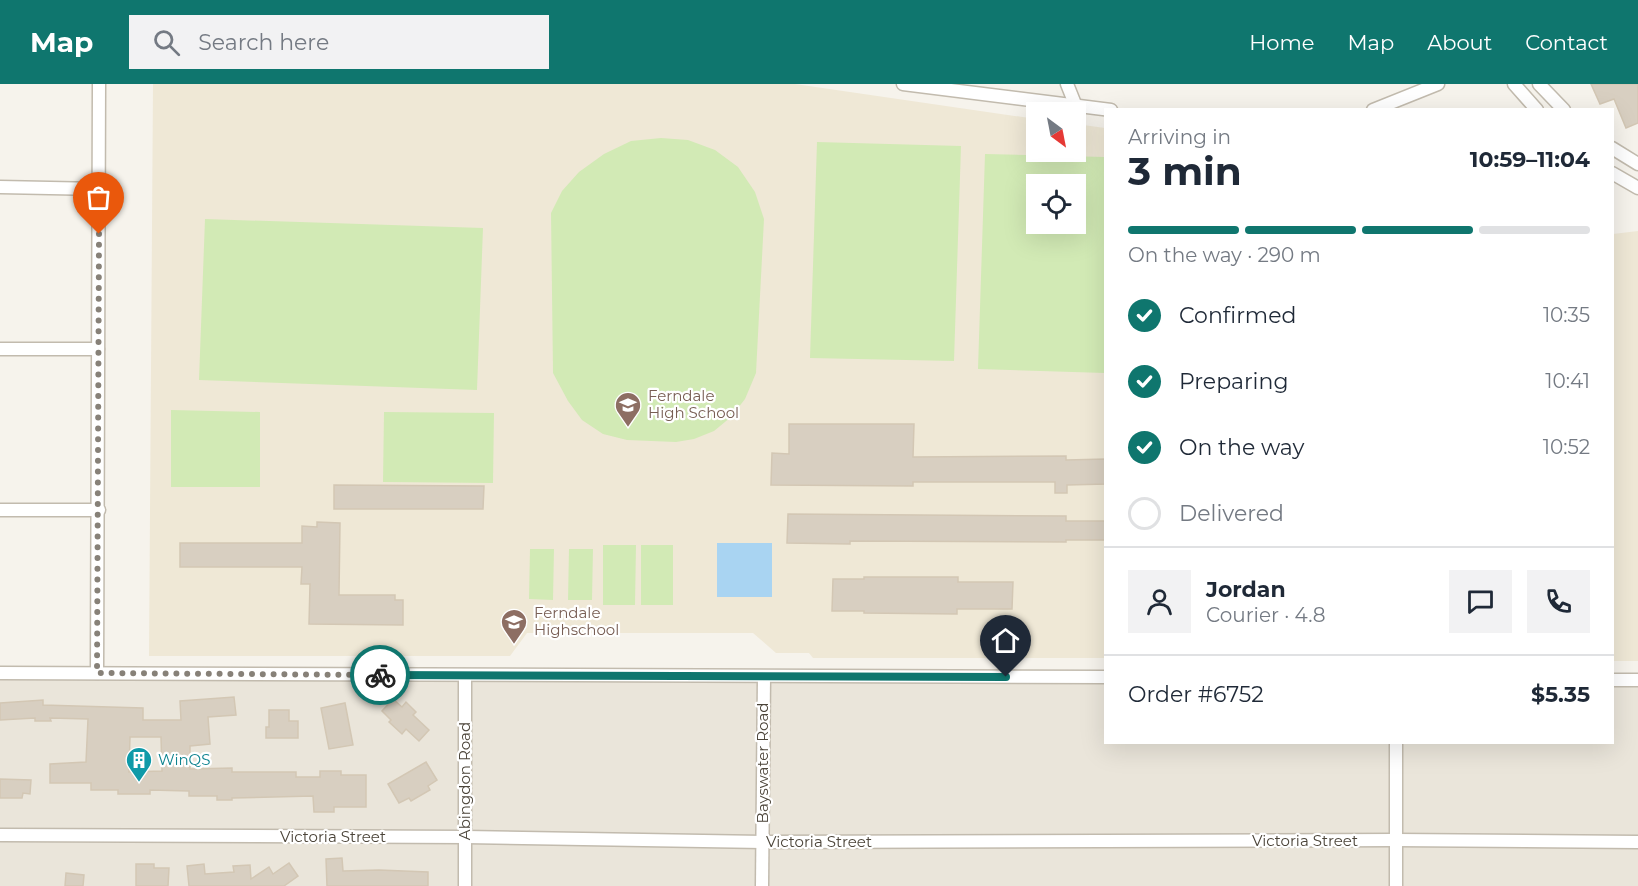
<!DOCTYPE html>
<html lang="en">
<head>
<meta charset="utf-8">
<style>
  :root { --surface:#fff; --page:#f2f2f3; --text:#1f2937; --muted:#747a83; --line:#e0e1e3; --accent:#0f766e }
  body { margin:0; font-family:Montserrat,sans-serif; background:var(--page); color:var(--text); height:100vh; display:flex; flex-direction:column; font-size:22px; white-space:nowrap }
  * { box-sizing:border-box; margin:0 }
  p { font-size:20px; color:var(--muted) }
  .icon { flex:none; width:33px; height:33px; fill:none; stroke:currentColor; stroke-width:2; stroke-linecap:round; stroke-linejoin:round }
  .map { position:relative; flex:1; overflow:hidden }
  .drawer { position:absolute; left:1104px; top:24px; width:510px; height:636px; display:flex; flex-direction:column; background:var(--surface); border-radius:0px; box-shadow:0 6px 24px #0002 }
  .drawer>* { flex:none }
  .needle { width:39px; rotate:148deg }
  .tools { position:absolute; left:1026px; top:18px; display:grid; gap:12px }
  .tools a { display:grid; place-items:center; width:60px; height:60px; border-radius:0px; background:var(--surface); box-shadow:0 6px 24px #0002; font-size:30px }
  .pin { position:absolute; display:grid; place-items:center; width:51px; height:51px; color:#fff; margin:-62px -26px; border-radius:50% 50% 50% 0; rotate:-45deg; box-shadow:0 0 6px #0007 }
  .pin .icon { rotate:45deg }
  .courier { position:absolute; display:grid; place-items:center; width:60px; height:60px; margin:-30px; border:4px solid #0f766e; border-radius:50%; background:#fff; color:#222; box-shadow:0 2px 8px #0007 }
  .overview em { font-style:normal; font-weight:700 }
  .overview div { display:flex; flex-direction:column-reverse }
  .overview { display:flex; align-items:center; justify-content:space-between; height:102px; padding:0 24px }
  h1 { font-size:39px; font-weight:700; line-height:45px }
  .bar { display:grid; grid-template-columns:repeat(4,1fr); gap:9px 6px; align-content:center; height:72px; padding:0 24px }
  .bar i { height:8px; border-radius:4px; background:var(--line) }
  .bar .current { background:var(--accent) }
  .bar p { grid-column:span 4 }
  .line { display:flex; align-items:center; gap:15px; padding:0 24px; border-top:2px solid var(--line) }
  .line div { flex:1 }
  .round { display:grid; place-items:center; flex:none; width:63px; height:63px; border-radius:0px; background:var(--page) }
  ol { padding:0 24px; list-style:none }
  li { display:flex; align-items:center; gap:18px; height:66px }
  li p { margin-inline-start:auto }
  li .icon { padding:6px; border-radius:50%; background:var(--accent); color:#fff; stroke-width:4 }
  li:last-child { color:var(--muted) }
  li i { width:33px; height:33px; border:3px solid var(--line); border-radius:50% }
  header { display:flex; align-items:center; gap:36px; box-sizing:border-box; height:84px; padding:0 30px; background:var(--accent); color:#fff }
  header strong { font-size:28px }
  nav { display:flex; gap:33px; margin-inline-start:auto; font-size:21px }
  .search { width:420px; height:54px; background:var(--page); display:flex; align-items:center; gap:15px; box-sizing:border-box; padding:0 21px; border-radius:0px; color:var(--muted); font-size:22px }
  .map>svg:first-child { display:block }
</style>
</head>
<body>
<header>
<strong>Map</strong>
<div class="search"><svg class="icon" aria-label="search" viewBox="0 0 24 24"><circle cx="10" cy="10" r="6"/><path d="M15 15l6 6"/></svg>Search here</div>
<nav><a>Home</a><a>Map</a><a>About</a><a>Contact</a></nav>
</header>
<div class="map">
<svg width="1638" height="802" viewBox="0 0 1638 802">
  <rect width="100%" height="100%" fill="#f6f3ec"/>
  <path fill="#eae5da" d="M0 584 1105 593 1106 658H1612L1613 597H1638V802H0Z"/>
  <g fill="#efe8d6" fill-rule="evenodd">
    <path d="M153 0H795L1036 35V68H1076V40L1105 44V574H813L809 569H776L753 549H527L510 572H149ZM1036 100H1076V140H1036Z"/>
    <path d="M1638 147V577H1613V150Z"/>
  </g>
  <g fill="#d2eab5" fill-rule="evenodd">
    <path d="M661 54 688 56 715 66 738 83 755 108 764 135 756 289 745 315 731 333 714 347 694 355 676 358 627 356 603 350 582 336 568 317 553 289 551 129 562 107 579 88 604 70 631 57Z"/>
    <path d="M817 58 961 62 954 277 810 274Z"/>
    <path d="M985 70 1105 73V289L978 285ZM1036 100H1076V140H1036Z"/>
    <path d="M205 135 483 144 477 306 199 296Z"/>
    <path d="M171 326 260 328V403H171Z"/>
    <path d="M384 328 494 329 493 399 383 398Z"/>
    <path d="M603 461H636L635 521H603Z"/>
    <rect x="641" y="461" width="32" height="60"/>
    <path d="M530 465H554L553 516 529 515Z"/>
    <path d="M569 465H593L592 516H568Z"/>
  </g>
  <rect fill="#a9d4f2" x="717" y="459" width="55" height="54"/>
  <g fill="#d8cfc1" stroke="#d3c7b4" stroke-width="1.5" fill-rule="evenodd">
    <path d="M1591 0H1638V39L1626 44 1614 15 1600 20Z"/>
    <path d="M789 340H914L913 373 1066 372V376L1106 375V400L1067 401V409H1055V398H913V402L771 401 772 369 789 370Z"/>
    <path d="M334 401 484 402 483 425H334Z"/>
    <path d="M788 430 1066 432V437H1106V456H1066V458L850 457V460L787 459Z"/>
    <path d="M317 438 340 439 339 511H395V516H403V541L309 540 310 500H301L302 483H180V459H302V442L317 443Z"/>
    <path d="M864 493H958V498H1013L1012 525H957V530L864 529V527H832L833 495H864Z"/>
    <path d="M234 613 236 631 208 633 210 660 190 662V685L232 684V688H296V693H320V687H341V691H366V723H334V728H314L313 712 232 714V716H217V712H189V707L150 706V710H118V706H91V699H50V680L86 678 88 635 50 634 51 637H35V634L0 636V619L43 616V621L143 624V636H181L180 617ZM130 653H161L162 687 129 688Z"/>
    <path d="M393 615 402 623 406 618 416 628 413 631 429 646 419 657 406 645 402 650 389 638 391 636 382 627Z"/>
    <path d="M345 619 353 661 329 665 321 624Z"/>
    <path d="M269 626H289V637H298V654H266V643H269Z"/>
    <path d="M426 678 437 696 428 702 430 706 411 717 409 714 399 719 388 700Z"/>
    <path d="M0 695 31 696 30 710 23 709 22 714H0Z"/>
    <path d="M342 774 343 787 379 786 428 788V802H327L326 775Z"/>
    <path d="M289 779 298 792 284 802H189L187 782 204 780 205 790 234 788 233 782 250 781 251 795 269 783 273 790Z"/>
    <path d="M136 780H154V784H169L168 802H136Z"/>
    <path d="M66 789 84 791 83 802H65Z"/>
  </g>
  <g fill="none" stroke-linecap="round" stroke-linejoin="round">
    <g stroke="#c2bbae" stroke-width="15">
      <g id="minor">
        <path d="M903 0 1111 26"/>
        <path d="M1067 0 1075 20"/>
        <path d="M1514 0 1537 26"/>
        <path d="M1539 0 1564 26"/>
        <path d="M1373 26 1438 0"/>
        <path d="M1612 64 1638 80"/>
        <path d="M1612 89 1638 104"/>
        <path d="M0 103 100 105"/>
        <path d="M0 265H98"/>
        <path d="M0 426H99"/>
        <path d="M0 589 1106 593"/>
        <path d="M97 589 99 0"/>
        <path d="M465 592V802"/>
        <path d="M1612 596H1638"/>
        <path d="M0 751 466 753 763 758 1396 756 1638 758"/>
        <path d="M762 802 764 593"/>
        <path d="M1396 802V658"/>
      </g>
    </g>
    <use href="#minor" stroke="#fff" stroke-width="12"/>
  </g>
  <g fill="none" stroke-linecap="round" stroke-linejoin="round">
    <path stroke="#878178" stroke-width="6" stroke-dasharray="0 10.8" d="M99 150 97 589 380 591"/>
    <path stroke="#0f766e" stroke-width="8" d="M380 591 1006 593"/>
  </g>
  <defs>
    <g id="school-pin" transform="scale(1.35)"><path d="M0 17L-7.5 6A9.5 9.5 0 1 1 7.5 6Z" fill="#8d6e63" stroke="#fff"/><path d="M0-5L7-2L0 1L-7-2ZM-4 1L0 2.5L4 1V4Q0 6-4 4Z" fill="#fff"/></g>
    <g id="building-pin" transform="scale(1.35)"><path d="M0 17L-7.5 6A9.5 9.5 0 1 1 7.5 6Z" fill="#0f9aa8" stroke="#fff"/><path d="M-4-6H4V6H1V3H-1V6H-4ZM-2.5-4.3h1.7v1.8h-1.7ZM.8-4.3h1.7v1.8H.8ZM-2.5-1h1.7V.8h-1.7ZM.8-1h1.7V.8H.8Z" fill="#fff"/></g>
  </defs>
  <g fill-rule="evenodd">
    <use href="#school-pin" x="628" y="321"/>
    <use href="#school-pin" x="514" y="538"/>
    <use href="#building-pin" x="139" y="676"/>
  </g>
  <g text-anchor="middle" stroke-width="4.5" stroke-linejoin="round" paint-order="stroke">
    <g font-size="15" fill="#785e54" stroke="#fff" text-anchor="start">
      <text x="648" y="317">Ferndale<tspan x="648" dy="17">High School</tspan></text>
      <text x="534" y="534">Ferndale<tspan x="534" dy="17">Highschool</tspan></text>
    </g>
    <g font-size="15" fill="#0d838f" stroke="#fff" text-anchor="start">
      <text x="158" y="681">WinQS</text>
    </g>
    <g font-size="15" fill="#4b4439" stroke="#fff">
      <text transform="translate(763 679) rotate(-90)" y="5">Bayswater Road</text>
      <text transform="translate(465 697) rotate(-90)" y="5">Abingdon Road</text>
      <text x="333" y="758">Victoria Street</text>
      <text x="1305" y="762">Victoria Street</text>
      <text x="819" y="763">Victoria Street</text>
    </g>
  </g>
</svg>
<div class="tools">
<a><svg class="needle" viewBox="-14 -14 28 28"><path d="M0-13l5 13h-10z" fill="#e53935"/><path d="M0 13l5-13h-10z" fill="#747a83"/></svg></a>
<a><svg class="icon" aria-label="locate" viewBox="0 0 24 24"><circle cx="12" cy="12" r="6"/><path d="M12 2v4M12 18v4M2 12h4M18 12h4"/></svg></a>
</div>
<div class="pin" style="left:99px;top:150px;background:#ea580c"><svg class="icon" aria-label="bag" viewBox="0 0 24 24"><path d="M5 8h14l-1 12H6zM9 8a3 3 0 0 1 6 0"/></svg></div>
<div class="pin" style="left:1006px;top:593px;background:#1f2937"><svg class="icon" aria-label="home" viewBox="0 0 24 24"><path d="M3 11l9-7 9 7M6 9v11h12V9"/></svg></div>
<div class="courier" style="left:380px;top:591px"><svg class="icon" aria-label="bike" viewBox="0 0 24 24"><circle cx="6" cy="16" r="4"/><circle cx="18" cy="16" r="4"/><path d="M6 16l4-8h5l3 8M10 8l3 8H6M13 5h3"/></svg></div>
<section class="drawer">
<div class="overview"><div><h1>3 min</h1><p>Arriving in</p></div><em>10:59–11:04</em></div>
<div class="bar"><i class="current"></i><i class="current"></i><i class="current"></i><i></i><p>On the way · 290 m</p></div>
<ol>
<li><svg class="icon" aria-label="check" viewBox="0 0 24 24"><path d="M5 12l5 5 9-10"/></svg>Confirmed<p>10:35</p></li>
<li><svg class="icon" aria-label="check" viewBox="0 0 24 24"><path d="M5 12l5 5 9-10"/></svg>Preparing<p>10:41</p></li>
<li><svg class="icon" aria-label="check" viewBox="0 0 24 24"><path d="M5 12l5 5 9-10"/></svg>On the way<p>10:52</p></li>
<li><i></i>Delivered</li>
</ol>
<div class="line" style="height:108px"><a class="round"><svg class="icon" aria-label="person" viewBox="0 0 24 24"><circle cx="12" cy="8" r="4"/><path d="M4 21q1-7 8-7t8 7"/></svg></a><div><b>Jordan</b><p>Courier · 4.8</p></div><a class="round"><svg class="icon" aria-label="chat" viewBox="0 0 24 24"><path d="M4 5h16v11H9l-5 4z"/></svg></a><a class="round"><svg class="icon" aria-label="phone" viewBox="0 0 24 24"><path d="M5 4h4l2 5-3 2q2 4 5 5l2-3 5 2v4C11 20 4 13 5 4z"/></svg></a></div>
<div class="line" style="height:78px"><div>Order #6752</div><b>$5.35</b></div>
</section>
</div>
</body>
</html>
